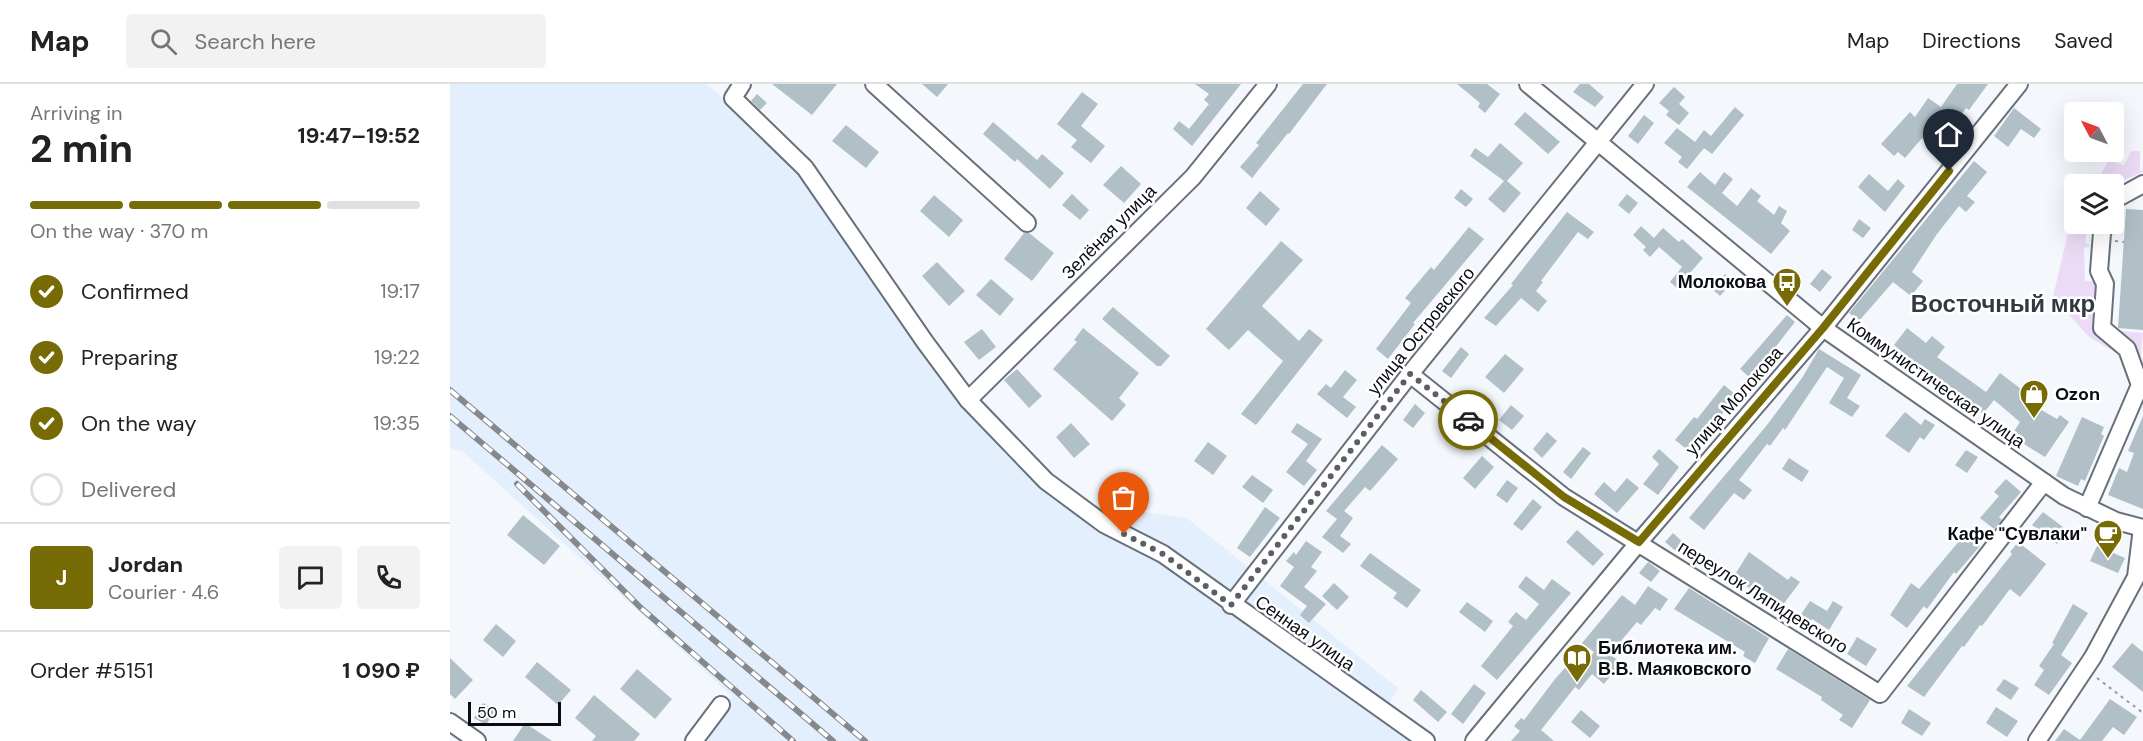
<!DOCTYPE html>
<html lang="en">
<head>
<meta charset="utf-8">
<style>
  :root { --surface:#fff; --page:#f2f2f2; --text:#222; --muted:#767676; --line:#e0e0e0; --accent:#766b04 }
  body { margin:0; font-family:"DM Sans",sans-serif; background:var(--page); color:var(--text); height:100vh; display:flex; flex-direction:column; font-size:22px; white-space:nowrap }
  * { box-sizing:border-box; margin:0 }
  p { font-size:20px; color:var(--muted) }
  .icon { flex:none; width:33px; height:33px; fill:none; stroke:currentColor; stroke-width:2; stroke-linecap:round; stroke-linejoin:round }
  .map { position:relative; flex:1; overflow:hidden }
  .details { display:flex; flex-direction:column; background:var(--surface); width:450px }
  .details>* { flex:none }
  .needle { width:39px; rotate:311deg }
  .controls { position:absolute; left:1614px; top:18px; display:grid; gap:12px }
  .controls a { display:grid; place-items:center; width:60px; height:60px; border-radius:6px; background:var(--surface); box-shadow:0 6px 24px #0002; font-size:30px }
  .scale { position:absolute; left:18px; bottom:15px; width:93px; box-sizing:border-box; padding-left:6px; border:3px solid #090c10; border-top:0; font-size:16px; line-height:21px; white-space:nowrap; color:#090c10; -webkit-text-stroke:4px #fff; paint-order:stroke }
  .pin { position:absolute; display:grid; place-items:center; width:51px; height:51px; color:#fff; margin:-62px -26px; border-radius:50% 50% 50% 0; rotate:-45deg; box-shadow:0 0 6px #0007 }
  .pin .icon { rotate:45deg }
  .courier { position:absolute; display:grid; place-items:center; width:60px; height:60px; margin:-30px; border:4px solid #766b04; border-radius:50%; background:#fff; color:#222; box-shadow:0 2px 8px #0007 }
  .head em { font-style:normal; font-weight:700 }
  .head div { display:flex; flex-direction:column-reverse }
  .head { display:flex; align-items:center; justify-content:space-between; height:102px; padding:0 30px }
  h1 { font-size:39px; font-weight:700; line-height:45px }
  .bar { display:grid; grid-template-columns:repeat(4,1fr); gap:9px 6px; align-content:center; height:72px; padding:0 30px }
  .bar i { height:8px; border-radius:4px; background:var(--line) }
  .bar .selected { background:var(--accent) }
  .bar p { grid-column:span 4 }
  .line { display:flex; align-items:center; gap:15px; padding:0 30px; border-top:2px solid var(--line) }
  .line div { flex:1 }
  .round { display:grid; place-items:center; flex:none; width:63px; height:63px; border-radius:6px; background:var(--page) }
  ol { padding:0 30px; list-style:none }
  li { display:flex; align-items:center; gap:18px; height:66px }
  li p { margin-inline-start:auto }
  li .icon { padding:6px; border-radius:50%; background:var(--accent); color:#fff; stroke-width:4 }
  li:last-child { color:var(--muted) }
  li i { width:33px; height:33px; border:3px solid var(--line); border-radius:50% }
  header { display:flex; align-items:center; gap:36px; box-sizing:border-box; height:84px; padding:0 30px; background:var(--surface); border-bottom:2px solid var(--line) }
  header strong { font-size:28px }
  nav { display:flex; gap:33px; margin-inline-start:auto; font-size:21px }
  .search { width:420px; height:54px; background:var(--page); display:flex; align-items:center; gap:15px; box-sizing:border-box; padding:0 21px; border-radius:6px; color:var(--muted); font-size:22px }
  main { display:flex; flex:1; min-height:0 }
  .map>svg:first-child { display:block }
</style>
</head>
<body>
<header>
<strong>Map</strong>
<div class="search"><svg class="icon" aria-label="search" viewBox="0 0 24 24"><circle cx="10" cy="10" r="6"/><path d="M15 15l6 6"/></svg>Search here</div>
<nav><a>Map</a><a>Directions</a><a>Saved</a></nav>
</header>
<main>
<section class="details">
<div class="head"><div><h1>2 min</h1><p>Arriving in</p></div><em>19:47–19:52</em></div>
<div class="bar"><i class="selected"></i><i class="selected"></i><i class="selected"></i><i></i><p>On the way · 370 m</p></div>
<ol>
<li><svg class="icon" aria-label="check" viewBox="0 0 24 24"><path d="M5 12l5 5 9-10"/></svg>Confirmed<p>19:17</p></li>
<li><svg class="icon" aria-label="check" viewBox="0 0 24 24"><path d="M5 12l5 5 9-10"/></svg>Preparing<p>19:22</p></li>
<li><svg class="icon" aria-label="check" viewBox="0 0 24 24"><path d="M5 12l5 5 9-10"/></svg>On the way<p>19:35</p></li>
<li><i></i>Delivered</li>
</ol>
<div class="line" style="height:108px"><b class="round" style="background:var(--accent);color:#fff">J</b><div><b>Jordan</b><p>Courier · 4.6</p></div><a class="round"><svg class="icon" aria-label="chat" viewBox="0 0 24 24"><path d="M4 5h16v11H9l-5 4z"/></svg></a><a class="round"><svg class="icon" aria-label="phone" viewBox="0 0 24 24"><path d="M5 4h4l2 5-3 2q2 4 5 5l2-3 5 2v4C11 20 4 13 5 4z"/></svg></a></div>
<div class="line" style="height:78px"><div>Order #5151</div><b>1 090 ₽</b></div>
</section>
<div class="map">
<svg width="1693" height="657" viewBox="0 0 1693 657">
  <rect width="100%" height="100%" fill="#f4f8fd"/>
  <path fill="#e3effd" d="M0 0H256L326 58 528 336 608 416 737 434 948 604 937 624 984 657H248L282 612 12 367 0 364Z"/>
  <g fill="#ecdbf6">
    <path d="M1681 67H1690V86L1688 85 1691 87 1693 84V88L1672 97 1673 102 1664 107V100H1645L1659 76 1674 81Z"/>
    <path d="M1624 130V140H1638L1635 158 1641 162 1634 164 1635 197 1647 198 1646 232 1675 274 1639 253 1603 213 1621 136Z"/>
    <path d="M1671 247 1693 249 1690 280 1682 256Z"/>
  </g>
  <g fill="#b0c0c6">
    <path d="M322 0H387L362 31Z"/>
    <path d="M472 0H498L487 13Z"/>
    <path d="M745 0H791L742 62 723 45 729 37 739 45 759 20 754 16 759 10Z"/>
    <path d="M853 0H877L839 50 838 49 802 94 790 83 809 61 806 59Z"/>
    <path d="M1007 0H1037L1050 10 1035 29 1028 23 1030 19Z"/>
    <path d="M1130 0H1139L1154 13 1145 23 1123 8Z"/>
    <path d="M1507 0H1538L1519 26 1516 24 1486 66 1472 54 1455 74 1448 68 1444 72 1431 60 1460 28 1465 33 1478 14 1491 23Z"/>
    <path d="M1224 3 1235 13 1229 20 1239 29 1229 41 1216 31 1219 27 1209 19Z"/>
    <path d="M632 8 648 20 631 42 655 62 641 79 621 63 627 56 607 40Z"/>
    <path d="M307 10 317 19 310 26 301 17Z"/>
    <path d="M1285 23 1294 31 1262 70 1254 64 1237 85 1228 78 1232 73 1214 59 1227 44 1245 58 1254 46 1261 52Z"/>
    <path d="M1564 24 1591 45 1584 54 1571 45 1558 63 1544 52Z"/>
    <path d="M1075 28 1110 58 1098 70 1064 40Z"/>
    <path d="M1194 31 1204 39 1188 60 1178 52Z"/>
    <path d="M543 38 587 76 592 70 614 89 600 105 567 75 565 78 533 50Z"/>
    <path d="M396 41 429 68 416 84 382 57Z"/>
    <path d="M1050 59 1073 79 1057 97 1071 109 1054 129 1038 115 1054 97 1020 72 1025 64 1038 73Z"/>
    <path d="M1524 77 1537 88 1517 112 1525 118 1516 128 1509 122 1487 150 1462 188 1473 197 1461 212 1443 198 1409 237 1399 229Z"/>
    <path d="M671 82 691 100 674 119 653 101Z"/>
    <path d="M1250 88 1265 101 1274 88 1283 95 1272 109 1287 122 1301 104 1311 112 1307 117 1324 131 1329 122 1337 127 1331 139 1340 147 1321 170 1237 103Z"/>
    <path d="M1419 90 1438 107 1448 95 1455 102 1435 128 1408 103Z"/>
    <path d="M1011 105 1023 115 1016 123 1004 114Z"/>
    <path d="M810 107 830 125 816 142 796 124Z"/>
    <path d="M622 110 639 126 630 136 612 121Z"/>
    <path d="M1177 110 1188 119 1179 130 1168 121Z"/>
    <path d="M484 111 513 136 499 153 470 127Z"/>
    <path d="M1676 125 1693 126V246L1668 244Z"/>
    <path d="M1117 128 1144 148 1138 155 1128 148 1091 197 1093 198 1086 207 1097 217 1088 228 1071 214 1046 242 1034 234 1063 201 1061 200Z"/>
    <path d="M1409 135 1421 144 1413 154 1402 146Z"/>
    <path d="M1191 142 1204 154 1213 144 1229 158 1232 155 1253 174 1227 204 1220 198 1232 183 1209 163 1200 173 1193 166 1196 163 1183 151Z"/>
    <path d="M1019 143 1034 155 963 239 965 240 938 275 926 265 961 219 955 214 981 183 984 186Z"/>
    <path d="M574 149H579L604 169 582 197 554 175Z"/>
    <path d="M831 157 853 176 812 222 849 257 859 245 873 256 806 341 791 330 833 277 798 246 779 266 756 245Z"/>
    <path d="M487 178 515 207 499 222 472 192Z"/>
    <path d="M1372 185 1382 193 1370 208 1360 200Z"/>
    <path d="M1275 190 1283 197 1270 212 1262 205Z"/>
    <path d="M541 195 564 215 550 232 526 211Z"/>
    <path d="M663 223 720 272 711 282H707L652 235Z"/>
    <path d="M1337 231 1345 238 1313 279 1317 283 1305 298 1290 285Z"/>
    <path d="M633 244 689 289 669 314 676 321 662 337 603 285 627 258 624 256Z"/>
    <path d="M1457 244 1476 259 1482 252 1495 263 1487 273 1536 308 1550 289 1571 305 1575 300 1588 311 1581 320 1607 335 1610 331 1619 338 1595 373 1561 352 1570 338 1544 316 1533 330 1508 310 1509 308 1475 287 1444 261Z"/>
    <path d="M532 245 546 263 529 276 514 258Z"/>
    <path d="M1011 263 1019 270 1001 294 992 287Z"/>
    <path d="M1369 265 1411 291 1397 314 1410 322 1402 333 1379 319 1394 294 1377 283 1335 346 1333 344 1320 362 1317 360 1289 396 1302 406 1294 416 1284 409 1254 446 1239 434 1317 341 1352 294Z"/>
    <path d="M1055 270 1074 285 1054 309 1035 293Z"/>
    <path d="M567 285 592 312 579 324 554 296Z"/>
    <path d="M895 286 907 296 893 313 906 323 897 334 867 310 876 300 881 304Z"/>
    <path d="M1274 301 1286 311 1254 355 1250 353 1239 367 1225 356 1244 333 1247 335Z"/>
    <path d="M965 320 975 329 963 344 953 336Z"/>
    <path d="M1061 321 1074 332 1062 346 1049 336Z"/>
    <path d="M1455 328 1471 341 1475 335 1485 341 1474 356 1470 353 1459 369 1435 352Z"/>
    <path d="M1693 332V425L1658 411 1669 384 1677 388 1684 369 1678 367Z"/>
    <path d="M1632 333 1654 343 1651 350 1654 352 1635 397 1631 395 1628 402 1606 392Z"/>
    <path d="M621 339 640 360 624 374 606 353Z"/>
    <path d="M847 339 872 355 856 377 867 386 854 402 836 388 858 360 841 348Z"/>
    <path d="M1097 348 1107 357 1092 374 1083 365Z"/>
    <path d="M758 358 777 372 763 391 744 377Z"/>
    <path d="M932 361 948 375 920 407 915 403 894 427 903 434 890 452 901 460 893 469 872 453 887 435 876 427Z"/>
    <path d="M1133 363 1141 369 1121 395 1113 388Z"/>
    <path d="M1209 365 1229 383 1208 411 1193 400 1209 380 1202 373Z"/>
    <path d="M1516 366 1528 373 1517 389 1505 381Z"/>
    <path d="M1032 372 1044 383 1025 405 1013 394Z"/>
    <path d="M1339 374 1359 387 1352 398 1332 385Z"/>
    <path d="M802 391 823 406 813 419 792 403Z"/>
    <path d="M1177 394 1189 404 1167 429 1144 410 1154 398 1165 408Z"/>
    <path d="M1556 395 1571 408 1549 433 1552 436 1544 445 1530 434 1549 412 1544 408Z"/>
    <path d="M1057 396 1068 404 1057 419 1046 411Z"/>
    <path d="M1083 415 1092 423 1072 447 1063 440Z"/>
    <path d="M815 423 830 434 800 473 787 464Z"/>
    <path d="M1593 428 1617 446 1607 460 1582 441Z"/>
    <path d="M73 431 110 462 94 481 57 451Z"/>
    <path d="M1127 446 1154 470 1143 482 1116 458Z"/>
    <path d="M1223 449 1235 460 1227 468 1215 458Z"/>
    <path d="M1515 450 1530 462 1506 490 1504 488 1477 525 1474 522 1457 544 1440 531 1461 499 1469 505Z"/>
    <path d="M856 457 872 468 861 483 867 487 854 503 876 520 859 539 850 531 857 522 830 502 844 483 836 477 844 468 846 471Z"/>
    <path d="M1568 458 1596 480 1583 497 1570 513 1560 505 1532 542 1530 541 1514 563 1512 562 1474 613 1457 602 1562 470 1560 468Z"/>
    <path d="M1647 462 1675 474 1668 489 1640 477Z"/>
    <path d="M1299 468 1338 496 1341 492 1350 498 1329 526 1295 501 1293 504 1281 497Z"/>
    <path d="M920 469 971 506 957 524 943 514 947 509 910 482Z"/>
    <path d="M1198 478 1210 487 1201 498 1189 489Z"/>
    <path d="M1076 492 1094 506 1102 495 1121 509 1047 596 1031 582 1063 542 1058 538 1066 528 1076 536 1089 520 1068 503Z"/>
    <path d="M884 499 899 513 887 526 872 512Z"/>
    <path d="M1198 502 1218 515 1210 527 1205 524 1191 541 1187 538 1160 570 1171 579 1154 600 1142 590 1129 606 1125 603 1110 622 1091 646 1104 657H1061L1070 647 1064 642 1071 634 1074 636 1105 595 1122 576 1132 584 1144 568 1132 559 1172 511 1185 521Z"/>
    <path d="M1239 504 1319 554 1305 579 1293 572 1295 568 1224 525Z"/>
    <path d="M1360 517 1377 527 1383 517 1393 523 1379 546 1362 535 1356 545 1346 538Z"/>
    <path d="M1017 518 1043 537 1035 548 1009 528Z"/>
    <path d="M1623 520 1638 529 1611 571 1622 579 1599 611 1584 601 1594 586 1589 582 1604 560 1602 559Z"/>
    <path d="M46 540 66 557 53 573 33 556Z"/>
    <path d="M1407 553 1427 565 1416 582 1397 570Z"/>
    <path d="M1682 559 1693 568V608L1662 583Z"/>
    <path d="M1338 565 1420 616 1402 644 1389 636 1393 631 1371 616 1372 613 1326 585Z"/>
    <path d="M0 574 23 596 5 615 0 610Z"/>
    <path d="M87 578 121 606 108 621 75 593Z"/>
    <path d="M187 585 222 615 205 635 170 605Z"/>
    <path d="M1554 595 1569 604 1561 616 1546 606Z"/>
    <path d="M1024 600 1036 609 1013 640 1001 630Z"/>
    <path d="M971 606 997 628 988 638 963 616Z"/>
    <path d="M144 611 190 650 184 657H142L146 652 125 634Z"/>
    <path d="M1660 615 1687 633 1674 651 1663 643 1652 657H1605L1614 645 1630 656Z"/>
    <path d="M33 619 45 626 36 641 24 634Z"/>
    <path d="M1546 623 1568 637 1557 653 1536 639Z"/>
    <path d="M1459 625 1481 639 1472 652 1451 639Z"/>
    <path d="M1131 626 1150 642 1140 654 1121 638Z"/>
    <path d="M75 639 102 657H63Z"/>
  </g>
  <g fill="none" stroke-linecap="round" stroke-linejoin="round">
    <g stroke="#68717b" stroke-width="20">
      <g id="minor">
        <path d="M292 0 283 14 355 84 475 258 518 316 596 397 654 440 713 470 976 657"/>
        <path d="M424 0 577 139"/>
        <path d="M1078 0 1373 244 1614 412 1666 437 1693 444"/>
        <path d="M1664 116 1693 100"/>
        <path d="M960 290 1114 413 1430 610 1594 398"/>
        <path d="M518 316 743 93 818 0"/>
        <path d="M1637 424 1690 301 1677 265 1652 244 1655 200 1649 187 1652 149 1656 140"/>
        <path d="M781 521 960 290 1195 0"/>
        <path d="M0 638 27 657"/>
        <path d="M244 657 271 621"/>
        <path d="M1024 657 1189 458 1373 244 1569 0"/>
        <path d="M1587 657 1643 573 1686 493 1692 444"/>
      </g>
    </g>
    <g stroke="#95989d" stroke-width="2" stroke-dasharray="3 4.5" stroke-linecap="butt">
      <path d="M1665 157 1674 158"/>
      <path d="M1647 594 1693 629"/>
    </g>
    <use href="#minor" stroke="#fff" stroke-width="16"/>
    <g stroke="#85888d" stroke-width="6">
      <g id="rail">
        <path d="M0 306 415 657"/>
        <path d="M0 332 383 657"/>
        <path d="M67 400 191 524 343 657"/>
      </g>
    </g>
    <use href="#rail" stroke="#fff" stroke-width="4" stroke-dasharray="11" stroke-linecap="butt"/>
  </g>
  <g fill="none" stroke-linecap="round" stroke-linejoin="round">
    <path stroke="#5b5f63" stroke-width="6" stroke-dasharray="0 10.8" d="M674 450 713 470 781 521 960 290 1018 336"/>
    <path stroke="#766b04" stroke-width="8" d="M1018 336 1114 413 1189 458 1373 244 1499 87"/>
  </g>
  <defs>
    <g id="bus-pin" transform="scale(1.5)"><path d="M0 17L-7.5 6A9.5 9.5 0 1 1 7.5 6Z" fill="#766b04" stroke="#fff"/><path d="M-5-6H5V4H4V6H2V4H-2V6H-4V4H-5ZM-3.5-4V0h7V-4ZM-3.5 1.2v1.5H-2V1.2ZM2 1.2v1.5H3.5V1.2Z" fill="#fff"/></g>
    <g id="shop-pin" transform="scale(1.5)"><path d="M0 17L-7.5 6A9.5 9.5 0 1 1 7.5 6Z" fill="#766b04" stroke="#fff"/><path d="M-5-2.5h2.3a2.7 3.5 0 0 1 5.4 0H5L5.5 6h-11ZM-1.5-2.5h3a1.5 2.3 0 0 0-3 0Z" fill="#fff"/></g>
    <g id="cafe-pin" transform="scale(1.5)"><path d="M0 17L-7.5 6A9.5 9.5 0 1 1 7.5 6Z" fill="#766b04" stroke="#fff"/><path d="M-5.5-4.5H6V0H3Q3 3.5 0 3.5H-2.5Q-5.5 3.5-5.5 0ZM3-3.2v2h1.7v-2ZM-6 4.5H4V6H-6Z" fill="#fff"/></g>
    <g id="library-pin" transform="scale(1.5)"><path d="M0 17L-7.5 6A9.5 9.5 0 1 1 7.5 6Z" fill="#766b04" stroke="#fff"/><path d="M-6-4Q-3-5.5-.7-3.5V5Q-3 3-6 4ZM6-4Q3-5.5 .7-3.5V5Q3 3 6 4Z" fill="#fff"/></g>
  </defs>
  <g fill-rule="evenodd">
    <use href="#bus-pin" x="1337" y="198"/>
    <use href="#shop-pin" x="1584" y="310"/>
    <use href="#cafe-pin" x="1658" y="450"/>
    <use href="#library-pin" x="1127" y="574"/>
  </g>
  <g text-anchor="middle" stroke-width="5" stroke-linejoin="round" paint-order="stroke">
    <g font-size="18" fill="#090c10" stroke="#fff">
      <text transform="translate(659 148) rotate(-45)" y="6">Зелёная улица</text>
      <text transform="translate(971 247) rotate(-51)" y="6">улица Островского</text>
      <text transform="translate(1486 299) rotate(35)" y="6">Коммунистическая улица</text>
      <text transform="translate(1284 317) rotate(-49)" y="6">улица Молокова</text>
      <text transform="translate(1313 513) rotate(32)" y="6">переулок Ляпидевского</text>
      <text transform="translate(855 549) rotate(35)" y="6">Сенная улица</text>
    </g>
    <g font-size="18" font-weight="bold" fill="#090c10" stroke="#fff" text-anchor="end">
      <text x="1316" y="204">Молокова</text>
      <text x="1605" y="316" text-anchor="start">Ozon</text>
      <text x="1637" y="456">Кафе "Сувлаки"</text>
      <text x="1148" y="570" text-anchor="start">Библиотека им.<tspan x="1148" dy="21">В.В. Маяковского</tspan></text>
    </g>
    <g font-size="24" font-weight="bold" fill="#313942" stroke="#fff">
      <text x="1553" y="228">Восточный мкр</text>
    </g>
  </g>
</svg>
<div class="controls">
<a><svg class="needle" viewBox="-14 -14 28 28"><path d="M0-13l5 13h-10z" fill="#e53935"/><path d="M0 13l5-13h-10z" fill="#767676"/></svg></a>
<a><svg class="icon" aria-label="layers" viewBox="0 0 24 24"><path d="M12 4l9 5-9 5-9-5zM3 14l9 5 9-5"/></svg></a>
</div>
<div class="scale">50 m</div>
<div class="pin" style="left:674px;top:450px;background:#ea580c"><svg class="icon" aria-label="bag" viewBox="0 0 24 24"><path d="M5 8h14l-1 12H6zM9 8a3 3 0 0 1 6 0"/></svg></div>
<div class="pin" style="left:1499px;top:87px;background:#1f2937"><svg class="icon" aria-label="home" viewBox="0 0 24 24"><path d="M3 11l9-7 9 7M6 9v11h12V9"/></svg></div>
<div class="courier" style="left:1018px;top:336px"><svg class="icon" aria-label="car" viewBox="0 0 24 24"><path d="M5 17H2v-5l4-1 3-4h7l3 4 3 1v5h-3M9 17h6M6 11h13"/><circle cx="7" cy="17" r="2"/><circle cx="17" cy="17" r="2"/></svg></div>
</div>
</main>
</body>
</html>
